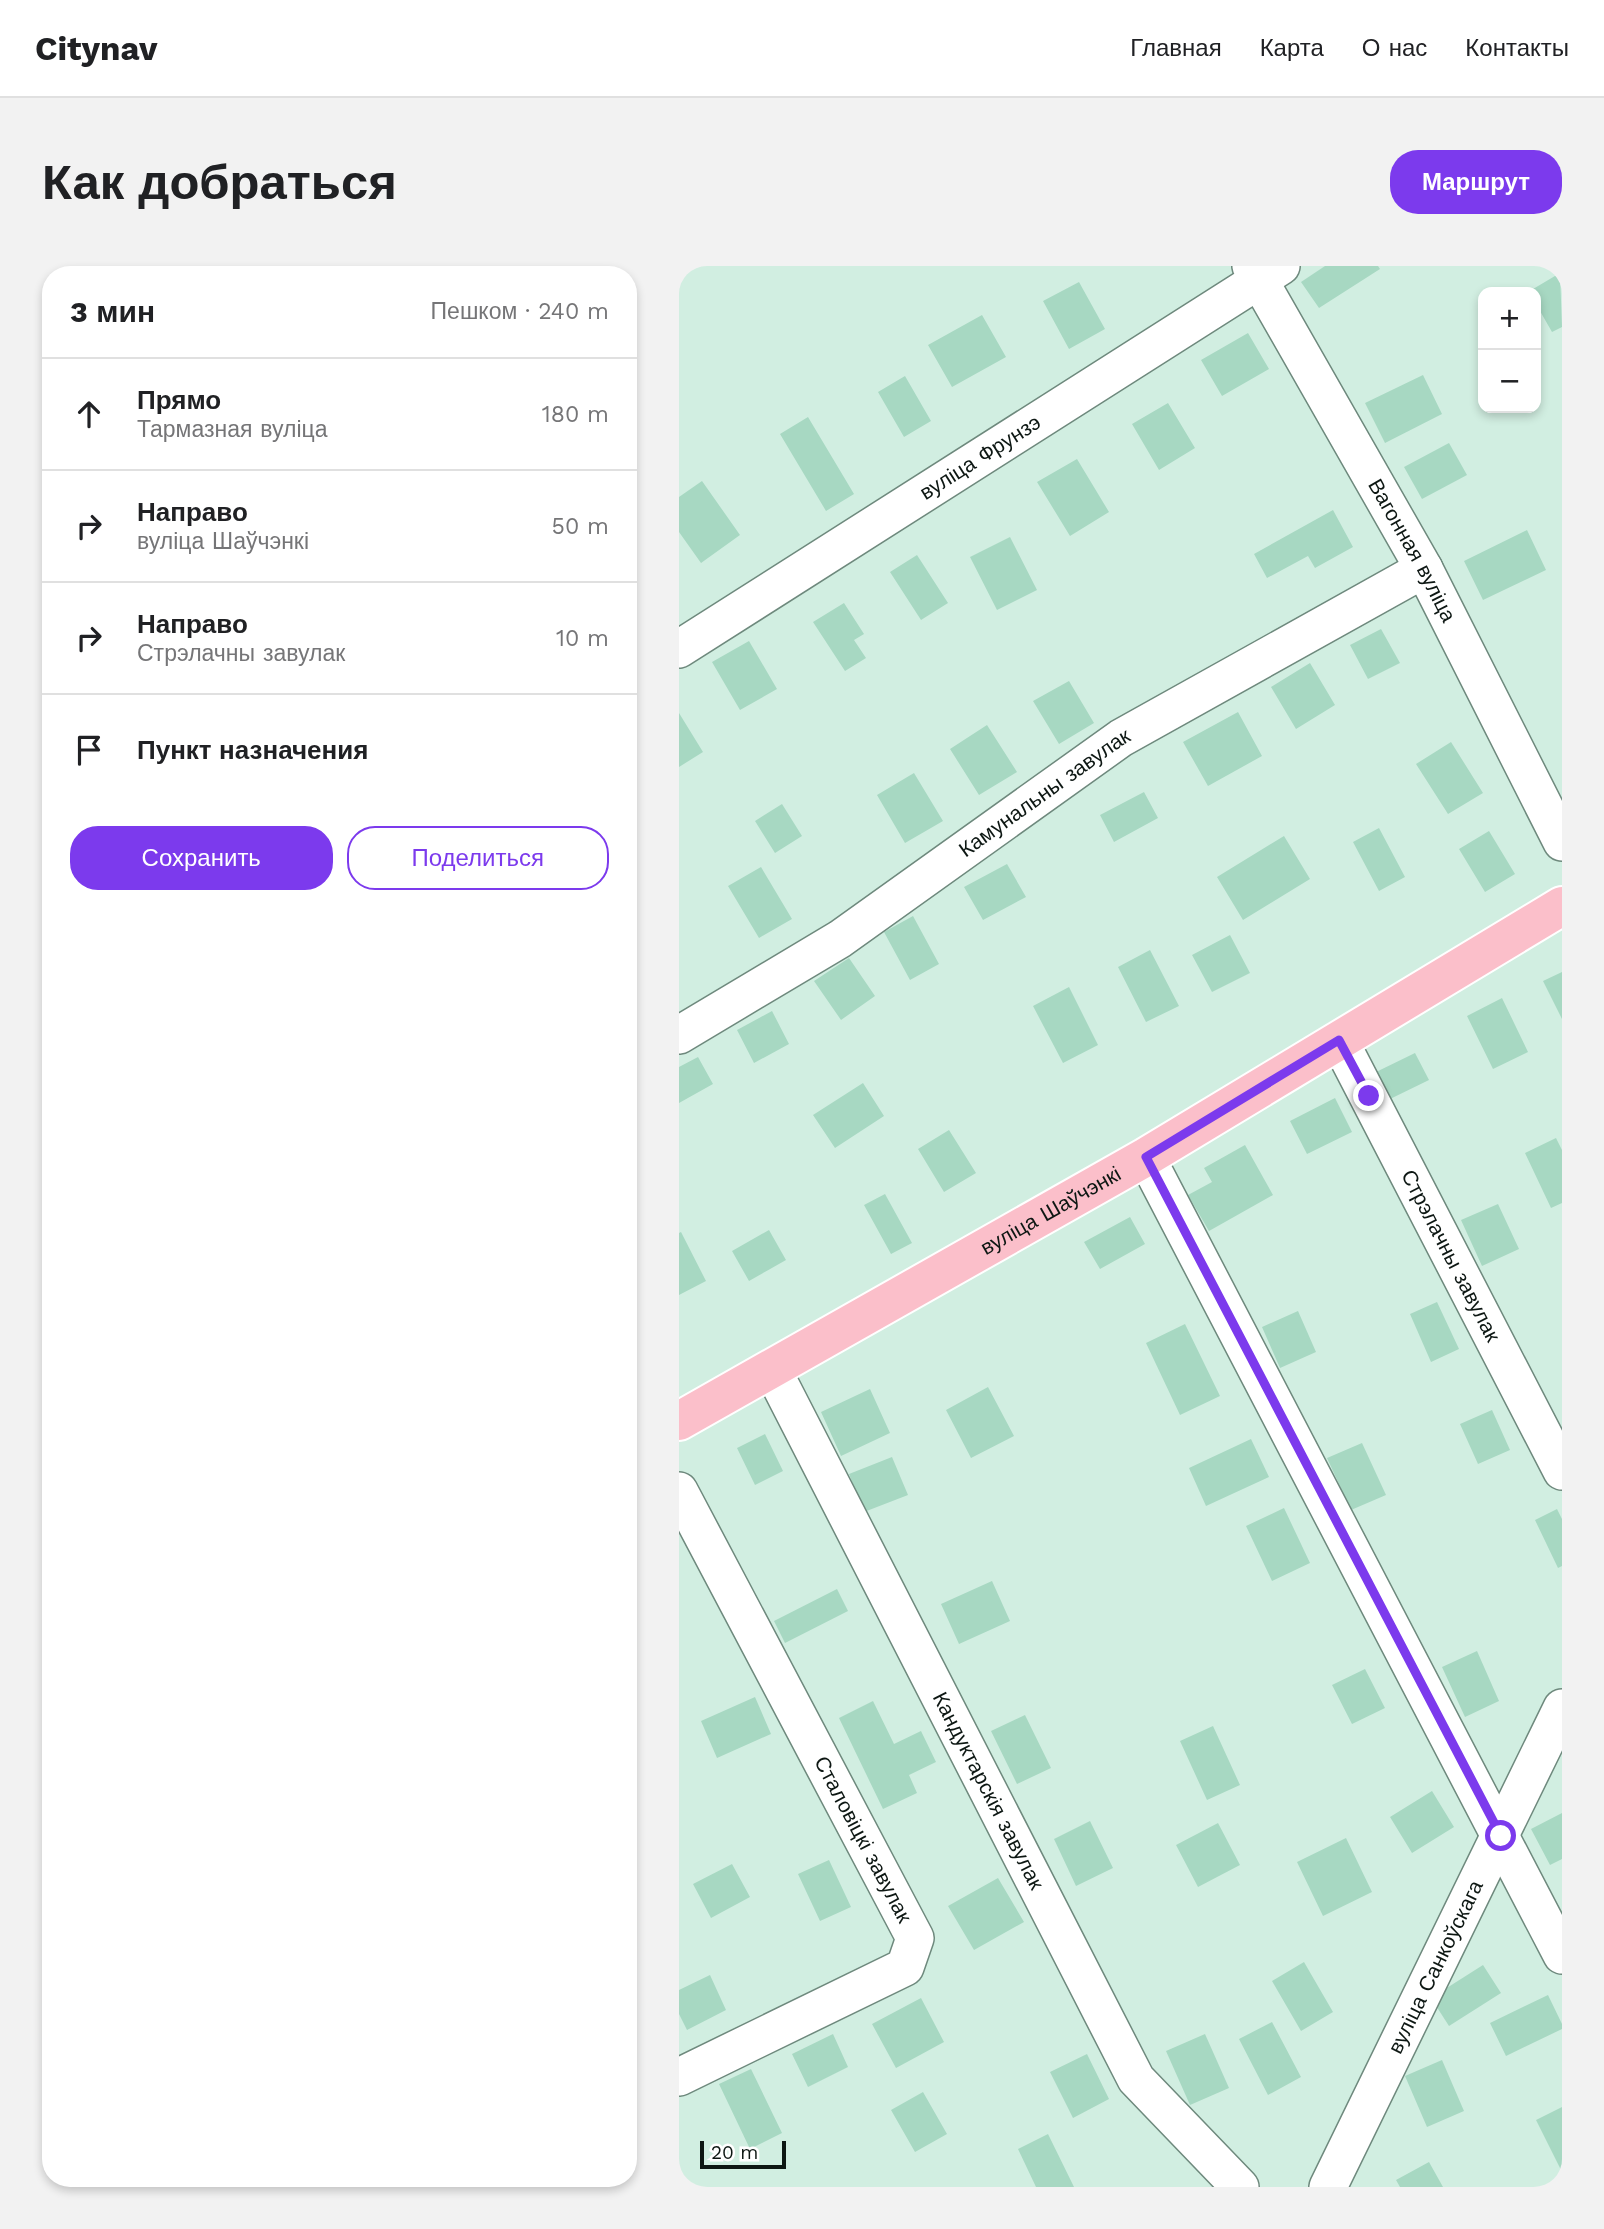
<!DOCTYPE html>
<html lang="ru">
<head>
<meta charset="utf-8">
<style>
	:root { --surface:#fff; --page:#f2f2f2; --text:#202124; --muted:#757577; --line:#e0e0e0; --accent:#7c3aed }
	body { margin:0; font-family:"Work Sans",sans-serif; background:var(--page); color:var(--text) }
	.controls { position:absolute; right:21px; top:21px; display:grid; overflow:hidden; border-radius:14px; box-shadow:0 4px 10px #0003 }
	.controls button { width:63px; height:63px; display:grid; place-items:center; padding:0; border:0; border-bottom:2px solid var(--line); background:var(--surface); color:var(--text); font:35px sans-serif }
	.scale { position:absolute; left:21px; bottom:18px; width:86px; box-sizing:border-box; padding-left:7px; border:4px solid #0d1713; border-top:0; font-size:19px; line-height:24px; white-space:nowrap; color:#0d1713; -webkit-text-stroke:5px #fff; paint-order:stroke }
	.stop { position:absolute; width:21px; height:21px; margin:-16px; border:5px solid #7c3aed; border-radius:50%; background:#fff }
	.stop.end { background:#7c3aed; border-color:#fff; box-shadow:0 2px 7px #0008 }
	.list { margin:0; padding:0; list-style:none }
	h2 { display:flex; justify-content:space-between; align-items:center; height:91px; margin:0; padding:0 28px; font-size:30px }
	h2 small { font-size:23px; font-weight:400; color:var(--muted) }
	.list li { display:grid; grid-template-columns:46px 1fr auto; gap:21px; align-items:center; box-sizing:border-box; height:112px; padding:0 28px; border-top:2px solid var(--line) }
	.list b { display:block; font-size:26px; white-space:nowrap }
	.list p { margin:0; font-size:23px; white-space:nowrap; color:var(--muted) }
	.list em { font-size:23px; font-style:normal; color:var(--muted) }
	.actions { display:flex; gap:14px; padding:21px 28px }
	.actions a { flex:1; padding:16px 0; border:2px solid var(--accent); border-radius:28px; text-align:center; font-size:24px; color:var(--accent) }
	.actions .main { background:var(--accent); color:#fff }
	.icon { flex:none; width:38px; height:38px; fill:none; stroke:currentColor; stroke-width:2; stroke-linecap:round; stroke-linejoin:round }
	.map { position:relative; flex:none; width:883px; height:1921px; overflow:hidden; border-radius:28px }
	header { display:flex; align-items:center; gap:42px; box-sizing:border-box; height:98px; padding:0 35px; background:var(--surface); border-bottom:2px solid var(--line) }
	header strong { font-size:33px }
	nav { display:flex; gap:38px; margin-inline-start:auto; font-size:24px }
	.intro { display:flex; align-items:center; justify-content:space-between; box-sizing:border-box; height:168px; padding:0 42px }
	h1 { margin:0; font-size:49px }
	.button { padding:18px 32px; border-radius:28px; background:var(--accent); color:#fff; font-size:24px; font-weight:700 }
	main { display:flex; gap:42px; padding:0 42px }
	aside { flex:1; background:var(--surface); border-radius:28px; box-shadow:0 4px 10px #0003 }
	.map>svg:first-child { display:block }
</style>
</head>
<body>
<header>
<strong>Citynav</strong>
<nav><a>Главная</a><a>Карта</a><a>О нас</a><a>Контакты</a></nav>
</header>
<div class="intro"><h1>Как добраться</h1><a class="button">Маршрут</a></div>
<main>
<aside>
<h2>3 мин<small>Пешком · 240 m</small></h2>
<ul class="list">
<li><svg class="icon" aria-label="ahead" viewBox="0 0 24 24"><path d="M12 20V5M6 11l6-6 6 6"/></svg><div><b>Прямо</b><p>Тармазная вуліца</p></div><em>180 m</em></li>
<li><svg class="icon" aria-label="right" viewBox="0 0 24 24"><path d="M7 20v-9h11M14 6l5 5-5 5"/></svg><div><b>Направо</b><p>вуліца Шаўчэнкі</p></div><em>50 m</em></li>
<li><svg class="icon" aria-label="right" viewBox="0 0 24 24"><path d="M7 20v-9h11M14 6l5 5-5 5"/></svg><div><b>Направо</b><p>Стрэлачны завулак</p></div><em>10 m</em></li>
<li><svg class="icon" aria-label="arrive" viewBox="0 0 24 24"><path d="M6 21V4h12l-3 4 3 4H6"/></svg><div><b>Пункт назначения</b></div></li>
</ul>
<div class="actions"><a class="main">Сохранить</a><a>Поделиться</a></div>
</aside>
<div class="map">
<svg width="883" height="1921" viewBox="0 0 883 1921">
	<rect width="100%" height="100%" fill="#d1eee1"/>
	<path fill="#a7d8c2" d="M 646,0 L 699,0 L 701,3 L 640,42 L 622,16 Z
		M 881,7 L 883,61 L 873,66 L 857,38 L 857,26 L 849,26 Z
		M 400,16 L 426,63 L 390,83 L 364,35 Z
		M 303,49 L 327,91 L 273,121 L 249,79 Z
		M 569,67 L 590,103 L 543,130 L 522,94 Z
		M 744,109 L 763,148 L 706,177 L 686,137 Z
		M 226,110 L 252,155 L 225,171 L 199,126 Z
		M 489,137 L 516,182 L 480,204 L 453,158 Z
		M 129,151 L 175,228 L 147,245 L 101,168 Z
		M 770,177 L 788,209 L 743,233 L 725,201 Z
		M 398,193 L 430,246 L 391,270 L 358,216 Z
		M 23,215 L 61,269 L 22,297 L 0,266 L 0,231 Z
		M 654,244 L 674,281 L 636,302 L 629,290 L 588,312 L 575,288 Z
		M 848,264 L 867,304 L 804,334 L 785,295 Z
		M 331,271 L 358,324 L 318,344 L 291,291 Z
		M 238,289 L 269,337 L 242,354 L 211,306 Z
		M 165,337 L 185,368 L 175,374 L 187,392 L 166,405 L 134,356 Z
		M 702,363 L 721,397 L 689,413 L 671,379 Z
		M 70,375 L 98,423 L 61,444 L 33,396 Z
		M 631,397 L 656,439 L 617,463 L 592,421 Z
		M 390,415 L 415,457 L 380,478 L 354,435 Z
		M 559,446 L 583,490 L 529,520 L 504,476 Z
		M 0,447 L 24,486 L 0,501 Z
		M 308,459 L 338,506 L 300,529 L 271,483 Z
		M 772,476 L 804,527 L 769,548 L 737,498 Z
		M 235,507 L 264,555 L 226,577 L 198,529 Z
		M 465,526 L 479,552 L 435,576 L 421,549 Z
		M 103,538 L 123,570 L 96,587 L 76,555 Z
		M 700,562 L 726,611 L 700,625 L 674,576 Z
		M 810,565 L 836,608 L 806,626 L 780,583 Z
		M 605,570 L 631,613 L 564,654 L 538,611 Z
		M 328,598 L 347,631 L 304,654 L 285,621 Z
		M 82,601 L 113,653 L 80,672 L 49,620 Z
		M 234,650 L 260,698 L 231,714 L 205,666 Z
		M 551,669 L 571,707 L 533,726 L 513,689 Z
		M 471,684 L 500,740 L 467,756 L 439,701 Z
		M 170,692 L 196,730 L 162,754 L 135,715 Z
		M 883,706 L 883,753 L 864,715 Z
		M 390,721 L 419,779 L 384,797 L 354,740 Z
		M 823,732 L 849,786 L 814,803 L 788,750 Z
		M 93,745 L 110,778 L 75,797 L 58,764 Z
		M 736,787 L 750,814 L 709,834 L 695,807 Z
		M 19,791 L 34,818 L 0,837 L 0,801 Z
		M 184,817 L 205,850 L 156,882 L 134,849 Z
		M 656,832 L 673,866 L 628,888 L 611,855 Z
		M 270,864 L 297,907 L 265,926 L 239,883 Z
		M 877,872 L 883,884 L 883,937 L 872,942 L 846,887 Z
		M 566,879 L 594,929 L 530,965 L 509,929 L 533,916 L 525,902 Z
		M 206,928 L 233,977 L 212,988 L 185,939 Z
		M 819,938 L 840,983 L 803,1000 L 782,954 Z
		M 451,951 L 466,978 L 421,1003 L 405,976 Z
		M 90,964 L 107,994 L 70,1015 L 53,985 Z
		M 2,966 L 27,1015 L 0,1029 L 0,967 Z
		M 758,1036 L 780,1083 L 752,1096 L 731,1048 Z
		M 619,1045 L 637,1086 L 601,1102 L 583,1061 Z
		M 506,1058 L 541,1130 L 501,1149 L 467,1077 Z
		M 309,1121 L 335,1170 L 292,1192 L 267,1144 Z
		M 191,1123 L 211,1167 L 162,1190 L 142,1146 Z
		M 813,1144 L 831,1184 L 799,1198 L 781,1158 Z
		M 86,1168 L 104,1205 L 76,1219 L 58,1182 Z
		M 572,1173 L 590,1211 L 527,1240 L 510,1202 Z
		M 683,1177 L 707,1229 L 672,1244 L 648,1192 Z
		M 213,1191 L 229,1229 L 185,1246 L 170,1208 Z
		M 605,1242 L 631,1297 L 593,1315 L 567,1260 Z
		M 878,1243 L 883,1253 L 883,1300 L 879,1302 L 856,1254 Z
		M 313,1315 L 331,1355 L 280,1378 L 262,1338 Z
		M 158,1323 L 169,1345 L 106,1377 L 95,1355 Z
		M 798,1385 L 820,1435 L 786,1451 L 763,1401 Z
		M 686,1403 L 706,1442 L 673,1458 L 653,1419 Z
		M 76,1431 L 92,1468 L 38,1492 L 22,1455 Z
		M 194,1435 L 215,1478 L 242,1465 L 257,1496 L 230,1509 L 238,1527 L 204,1543 L 160,1452 Z
		M 346,1449 L 372,1502 L 338,1518 L 312,1465 Z
		M 534,1460 L 561,1519 L 528,1534 L 501,1475 Z
		M 753,1525 L 775,1561 L 733,1587 L 711,1551 Z
		M 883,1547 L 883,1593 L 871,1599 L 852,1563 Z
		M 411,1555 L 434,1602 L 397,1620 L 375,1573 Z
		M 539,1557 L 561,1599 L 519,1621 L 497,1579 Z
		M 667,1572 L 693,1626 L 644,1650 L 618,1596 Z
		M 150,1594 L 172,1641 L 141,1655 L 119,1608 Z
		M 53,1598 L 71,1631 L 32,1652 L 14,1618 Z
		M 319,1612 L 345,1656 L 295,1684 L 269,1640 Z
		M 625,1696 L 654,1746 L 622,1765 L 593,1715 Z
		M 804,1699 L 822,1727 L 770,1760 L 752,1732 Z
		M 31,1709 L 47,1744 L 8,1764 L 0,1748 L 0,1724 Z
		M 869,1729 L 883,1758 L 883,1763 L 827,1790 L 811,1757 Z
		M 242,1732 L 265,1776 L 217,1802 L 193,1758 Z
		M 593,1756 L 622,1811 L 589,1829 L 560,1773 Z
		M 154,1768 L 169,1801 L 129,1821 L 113,1788 Z
		M 526,1768 L 550,1822 L 511,1839 L 487,1785 Z
		M 408,1788 L 430,1833 L 394,1852 L 371,1806 Z
		M 763,1794 L 785,1845 L 748,1861 L 726,1810 Z
		M 72,1803 L 103,1867 L 71,1883 L 40,1818 Z
		M 244,1826 L 268,1868 L 236,1886 L 212,1844 Z
		M 883,1841 L 883,1906 L 857,1854 Z
		M 369,1868 L 395,1921 L 357,1921 L 339,1883 Z
		M 750,1896 L 764,1921 L 721,1921 L 717,1914 Z"/>
	<g fill="none" stroke-linecap="round" stroke-linejoin="round">
		<g stroke="#6e897d" stroke-width="40">
			<g id="minor">
				<path id="s1" d="M 572,0 L 745,303 L 883,576"/>
				<path id="s2" d="M 0,383 L 602,0"/>
				<path id="s3" d="M 0,769 L 161,673 L 442,472 L 745,303"/>
				<path id="s4" d="M 660,774 L 883,1205"/>
				<path d="M 467,891 L 883,1689"/>
				<path id="s5" d="M 93,1103 L 457,1813 L 561,1921"/>
				<path id="s6" d="M 0,1225 L 236,1672 L 226,1701 L 0,1811"/>
				<path id="s7" d="M 649,1921 L 883,1442"/>
			</g>
		</g>
		<g stroke="#fff" stroke-width="42">
			<g id="major">
				<path id="s8" d="M 0,1155 L 467,891 L 883,640"/>
			</g>
		</g>
		<use href="#minor" stroke="#fff" stroke-width="37"/>
		<use href="#major" stroke="#fbbfca" stroke-width="38"/>
	</g>
	<g fill="none" stroke-linecap="round" stroke-linejoin="round">
		<path stroke="#7c3aed" stroke-width="9" d="M 690,830 L 660,774 L 467,891 L 822,1570"/>
	</g>
	<g text-anchor="middle" stroke-width="7" stroke-linejoin="round" paint-order="stroke">
		<g font-size="21" fill="#0d1713" stroke="#fff">
			<text dy="7" stroke="none"><textPath href="#s2" startOffset="357">вуліца Фрунзэ</textPath></text>
			<text dy="7" stroke="none"><textPath href="#s1" startOffset="327">Вагонная вуліца</textPath></text>
			<text dy="7" stroke="none"><textPath href="#s3" startOffset="439">Камунальны завулак</textPath></text>
			<text dy="7" stroke="none"><textPath href="#s8" startOffset="427">вуліца Шаўчэнкі</textPath></text>
			<text dy="7" stroke="none"><textPath href="#s4" startOffset="243">Стрэлачны завулак</textPath></text>
			<text dy="7" stroke="none"><textPath href="#s5" startOffset="474">Кандуктарскія завулак</textPath></text>
			<text dy="7" stroke="none"><textPath href="#s6" startOffset="394">Сталовіцкі завулак</textPath></text>
			<text dy="7" stroke="none"><textPath href="#s7" startOffset="245">вуліца Санкоўскага</textPath></text>
		</g>
	</g>
</svg>
<div class="controls">
<button>+</button>
<button>−</button>
</div>
<div class="scale">20 m</div>
<div class="stop" style="left:822px;top:1570px"></div>
<div class="stop end" style="left:690px;top:830px"></div>
</div>
</main>
</body>
</html>
